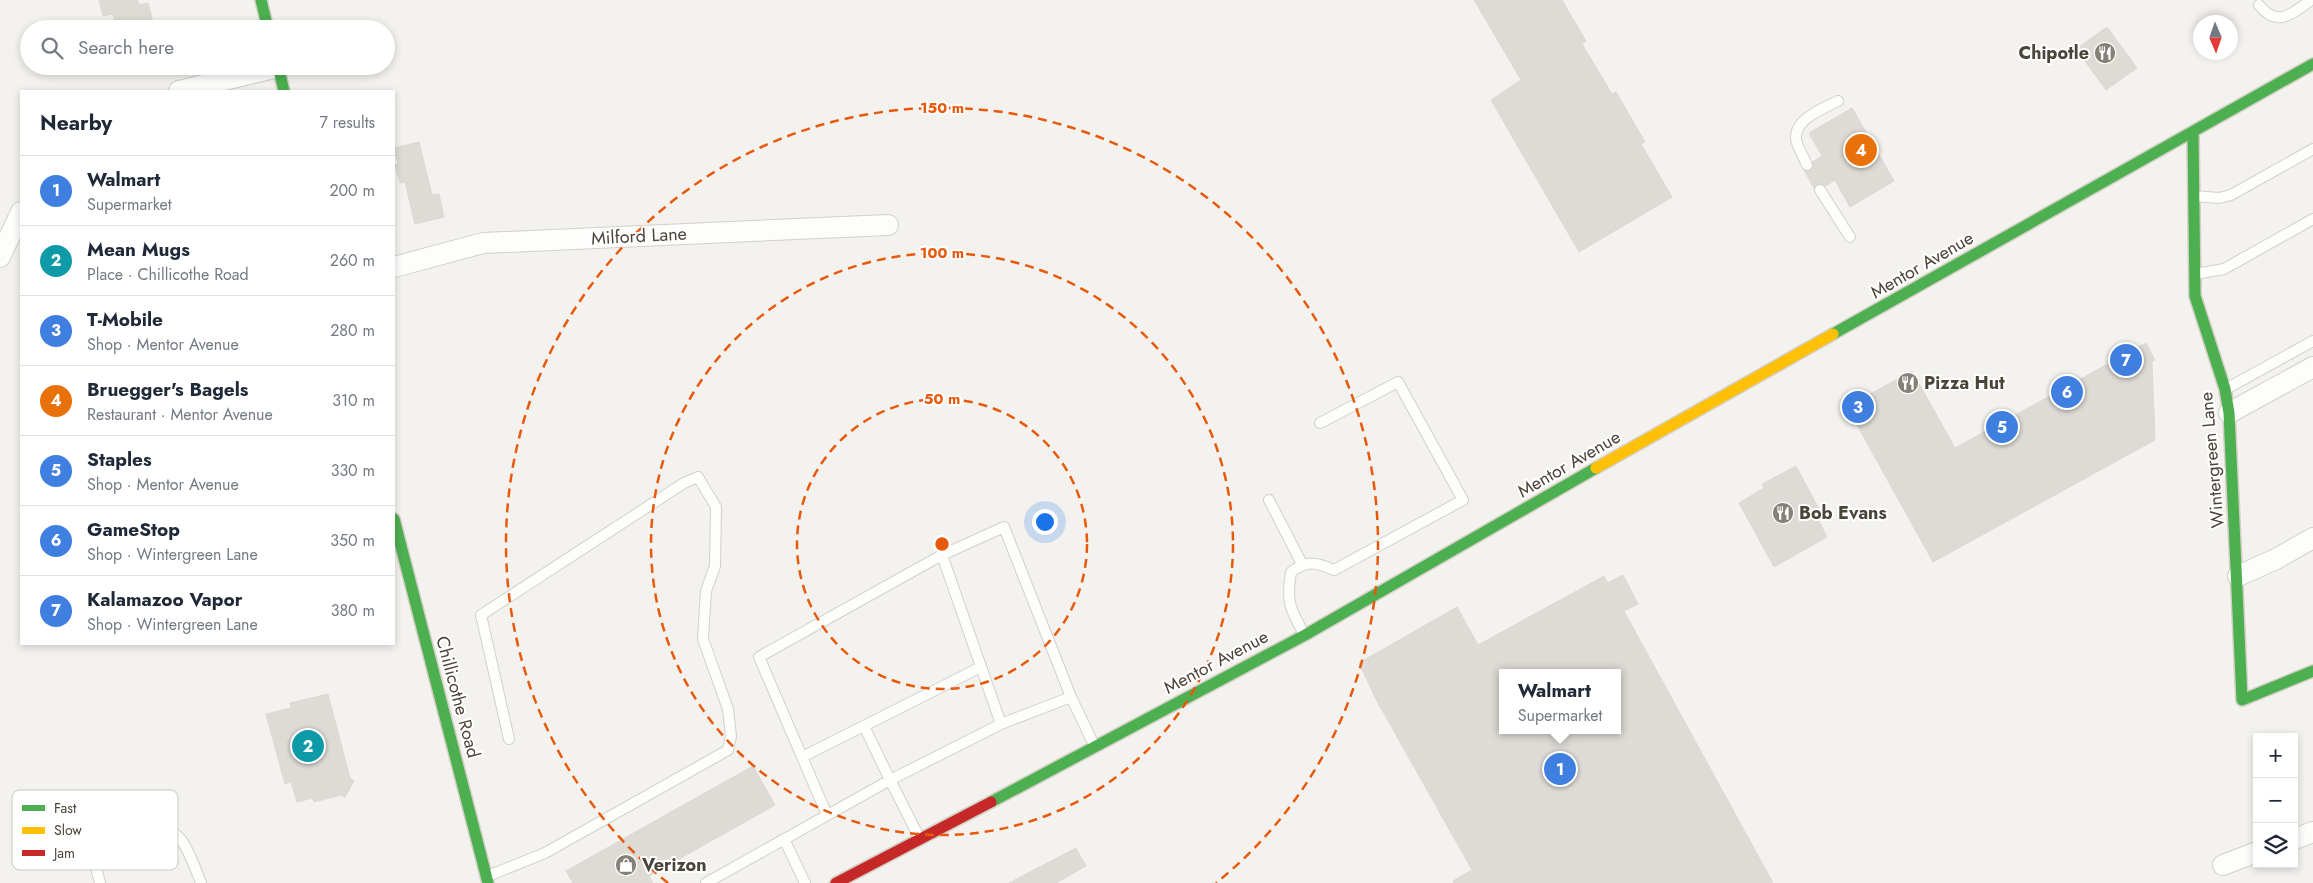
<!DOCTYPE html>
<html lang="en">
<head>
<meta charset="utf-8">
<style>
	:root { --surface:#fff; --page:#f2f2f3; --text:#1f2937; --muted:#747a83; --line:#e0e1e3; --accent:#ea580c }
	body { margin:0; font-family:Jost,sans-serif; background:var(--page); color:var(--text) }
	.controls { position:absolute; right:15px; bottom:15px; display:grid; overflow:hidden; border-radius:0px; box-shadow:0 2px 8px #0003 }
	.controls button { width:45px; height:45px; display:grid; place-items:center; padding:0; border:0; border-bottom:1px solid var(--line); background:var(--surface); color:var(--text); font:25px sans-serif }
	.compass { position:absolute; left:2193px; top:15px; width:45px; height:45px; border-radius:50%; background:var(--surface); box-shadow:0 2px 8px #0003; rotate:178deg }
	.you { position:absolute; left:1044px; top:521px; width:18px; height:18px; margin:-12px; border:4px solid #fff; border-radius:50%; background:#1a73e8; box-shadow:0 0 0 8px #1a73e833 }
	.badge { display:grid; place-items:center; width:32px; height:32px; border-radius:50%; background:var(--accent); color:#fff; font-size:16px; font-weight:700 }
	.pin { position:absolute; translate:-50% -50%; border:2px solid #fff; box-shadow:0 1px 5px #0006 }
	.popup { position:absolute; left:1499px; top:669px; width:122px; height:65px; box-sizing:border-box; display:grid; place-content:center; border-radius:0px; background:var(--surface); filter:drop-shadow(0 1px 4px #0005); font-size:16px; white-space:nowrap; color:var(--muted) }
	.popup b { font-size:19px; color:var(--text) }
	.popup::after { content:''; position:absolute; left:50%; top:100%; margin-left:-10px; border:10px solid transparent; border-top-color:var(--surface) }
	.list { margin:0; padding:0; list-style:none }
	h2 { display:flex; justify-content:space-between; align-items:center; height:65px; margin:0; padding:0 20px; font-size:21px }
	h2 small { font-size:16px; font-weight:400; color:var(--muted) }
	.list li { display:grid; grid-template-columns:32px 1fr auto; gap:15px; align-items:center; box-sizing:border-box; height:70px; padding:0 20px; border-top:1px solid var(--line) }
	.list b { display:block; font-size:19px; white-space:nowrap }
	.list p { margin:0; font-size:16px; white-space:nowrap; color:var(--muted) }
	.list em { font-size:16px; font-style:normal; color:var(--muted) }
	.icon { flex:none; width:28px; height:28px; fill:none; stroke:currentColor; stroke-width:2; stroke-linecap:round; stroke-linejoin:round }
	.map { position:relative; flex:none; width:2313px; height:883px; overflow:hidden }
	.search { position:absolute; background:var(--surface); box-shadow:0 2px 8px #0003; left:20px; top:20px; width:375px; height:55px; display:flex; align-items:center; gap:12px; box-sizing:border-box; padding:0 18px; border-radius:28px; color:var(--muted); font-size:19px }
	.panel { position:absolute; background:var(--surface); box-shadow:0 2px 8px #0003; left:20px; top:90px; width:375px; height:555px; border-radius:0px }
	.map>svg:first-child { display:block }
</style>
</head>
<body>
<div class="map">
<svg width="2313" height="883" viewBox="0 0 2313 883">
	<rect width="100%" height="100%" fill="#f4f2ee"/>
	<path fill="#dedbd6" stroke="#dcd9d4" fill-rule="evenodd" d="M 99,0 L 137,0 L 139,5 L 148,3 L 154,26 L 150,29 L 117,29 L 113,14 L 103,16 Z
		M 1474,0 L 1562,0 L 1586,41 L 1582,44 L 1612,94 L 1616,92 L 1645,142 L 1641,144 L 1672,197 L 1579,252 L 1491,100 L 1521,80 Z
		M 2107,27 L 2137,68 L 2106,90 L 2076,49 Z
		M 1852,108 L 1894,181 L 1850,207 L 1835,180 L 1816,192 L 1803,168 L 1822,156 L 1809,133 Z
		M 419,142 L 432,195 L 439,194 L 444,217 L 415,224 L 405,182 L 400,183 L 395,165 L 398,164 L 394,148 Z
		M 2146,343 L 2155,360 L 2152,361 L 2155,440 L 1933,562 L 1847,407 L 1912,371 L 1955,448 Z
		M 1796,466 L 1821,513 L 1816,516 L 1827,537 L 1774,567 L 1739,503 L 1764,488 L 1762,484 Z
		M 1623,575 L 1638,604 L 1624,611 L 1773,883 L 1454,883 L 1453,881 L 1472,870 L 1378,703 L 1359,663 L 1457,607 L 1478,645 L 1604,576 L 1608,583 ZM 1502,673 L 1618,673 L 1618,730 L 1502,730 Z
		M 328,694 L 350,778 L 354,781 L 345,797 L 341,795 L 314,802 L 313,798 L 297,802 L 291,782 L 285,784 L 266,714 L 291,708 L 290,703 Z
		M 753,766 L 775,805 L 649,876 L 653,883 L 573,883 L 566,871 Z
		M 1076,848 L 1086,866 L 1056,883 L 1009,883 Z"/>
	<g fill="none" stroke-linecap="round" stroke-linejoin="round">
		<g stroke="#d2d0cb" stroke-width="12">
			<path id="lane" d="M 2259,5 C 2277,28 2292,14 2311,0
				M 1807,165 C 1804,157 1797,147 1796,139 C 1794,119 1824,108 1838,101
				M 1820,190 L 1850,237
				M 2194,196 L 2219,198 L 2231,195 L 2313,149
				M 2195,274 L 2224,269 L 2313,219
				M 2226,389 L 2313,341
				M 1269,500 L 1302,564
				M 942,555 L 1004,527 L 1071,697 L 1094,745
				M 1304,634 C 1290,609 1286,601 1291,572 C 1307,560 1316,562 1334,570 L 1463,500 L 1398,382 L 1320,423
				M 1001,724 L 1071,697
				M 802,757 L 981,667
				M 827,815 L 759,657 L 942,555 L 1001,724 L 890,780 L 864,726
				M 784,839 L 805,883
				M 488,876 L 545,853 L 728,750 L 731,736 L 728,709 L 703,639 L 706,591 L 715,566 L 716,507 L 698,477 L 684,483 L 481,615 L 509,739
				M 100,883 L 87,833 C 115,825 165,813 184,844 C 191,856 196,870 201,883
				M 706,883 L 890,780 L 920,839"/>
		</g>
		<g stroke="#d2d0cb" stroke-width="22">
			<path id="street" d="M 179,91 L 278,67
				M 0,257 L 21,212
				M 394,267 L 483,243 L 888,225
				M 2229,413 L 2313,367
				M 2238,576 L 2276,559 L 2313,538
				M 2294,839 L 2313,832
				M 2223,865 L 2257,852"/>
		</g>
		<g stroke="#d3cfc5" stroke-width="14">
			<path id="fast" d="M 261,0 L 268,29
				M 278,66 L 284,91
				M 2193,132 L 2195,296 L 2225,389 L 2229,413 L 2242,700 L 2313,671
				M 1833,334 L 2313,64
				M 394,519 L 488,883
				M 991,802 L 1305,635 L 1596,468"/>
		</g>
		<g stroke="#d3cfc5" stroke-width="14">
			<path id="slow" d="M 1596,468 L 1833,334"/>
		</g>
		<g stroke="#d3cfc5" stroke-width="14">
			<path id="jam" d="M 836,883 L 991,802"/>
		</g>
		<use href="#lane" stroke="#fdfdfc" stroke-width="10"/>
		<use href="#street" stroke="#fdfdfc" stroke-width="20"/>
		<use href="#fast" stroke="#4caf50" stroke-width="11"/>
		<use href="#slow" stroke="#ffc107" stroke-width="11"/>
		<use href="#jam" stroke="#c62828" stroke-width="11"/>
	</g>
	<g fill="none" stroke="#e8590c" stroke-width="2.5" stroke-dasharray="9 6">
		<circle cx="942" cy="544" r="145"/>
		<circle cx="942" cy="544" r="291"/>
		<path d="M668 883A436 436 0 1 1 1216 883"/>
	</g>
	<defs>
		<g id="restaurant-disc" transform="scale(1.125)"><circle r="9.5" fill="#868178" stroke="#fff"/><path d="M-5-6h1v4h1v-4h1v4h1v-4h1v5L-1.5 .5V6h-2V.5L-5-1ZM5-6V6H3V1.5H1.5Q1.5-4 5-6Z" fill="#fff"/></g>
		<g id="shop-disc" transform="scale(1.125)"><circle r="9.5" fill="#868178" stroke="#fff"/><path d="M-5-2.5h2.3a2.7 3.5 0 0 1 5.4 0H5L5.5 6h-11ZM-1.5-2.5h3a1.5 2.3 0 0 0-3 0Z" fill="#fff"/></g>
	</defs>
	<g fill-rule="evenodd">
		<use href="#restaurant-disc" x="2105" y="53"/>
		<use href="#restaurant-disc" x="1908" y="383"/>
		<use href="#restaurant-disc" x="1783" y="513"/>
		<use href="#shop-disc" x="626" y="865"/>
	</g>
	<g text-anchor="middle" stroke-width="4" stroke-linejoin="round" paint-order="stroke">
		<g font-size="18" font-weight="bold" fill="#4b4439" stroke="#fff" text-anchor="start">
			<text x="2089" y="59" text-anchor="end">Chipotle</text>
			<text x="1924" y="389">Pizza Hut</text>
			<text x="1799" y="519">Bob Evans</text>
			<text x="642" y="871">Verizon</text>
		</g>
		<g font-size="18" fill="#4b4439" stroke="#fff">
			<text transform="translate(639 236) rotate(-3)" y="6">Milford Lane</text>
			<text transform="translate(1922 265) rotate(-30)" y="6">Mentor Avenue</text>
			<text transform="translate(2212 460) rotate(-95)" y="6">Wintergreen Lane</text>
			<text transform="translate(1569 464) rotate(-30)" y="6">Mentor Avenue</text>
			<text transform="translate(1216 662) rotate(-28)" y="6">Mentor Avenue</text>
			<text transform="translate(458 697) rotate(75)" y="6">Chillicothe Road</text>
		</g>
	</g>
	<rect x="12" y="790" width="166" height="80" rx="8" fill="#fff" stroke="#c9c7c4" stroke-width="1"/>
	<rect x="22" y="805" width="23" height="6" fill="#4caf50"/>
	<rect x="22" y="827" width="23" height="7" fill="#ffc107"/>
	<rect x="22" y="850" width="23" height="6" fill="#c62828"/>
	<g font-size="14" fill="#4b4439">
		<text x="54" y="813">Fast</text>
		<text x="54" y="835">Slow</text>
		<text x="54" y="858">Jam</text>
	</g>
	<circle cx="942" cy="544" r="8" fill="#e8590c" stroke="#fff" stroke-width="2.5"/>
	<g font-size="15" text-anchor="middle" font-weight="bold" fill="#e8590c" stroke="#fff" stroke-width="4" stroke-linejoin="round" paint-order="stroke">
		<text x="942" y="113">150 m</text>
		<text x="942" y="258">100 m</text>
		<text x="942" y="404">50 m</text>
	</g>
</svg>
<div class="controls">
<button>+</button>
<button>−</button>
<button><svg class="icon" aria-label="layers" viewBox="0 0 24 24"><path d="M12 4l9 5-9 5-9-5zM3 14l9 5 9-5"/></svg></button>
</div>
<svg class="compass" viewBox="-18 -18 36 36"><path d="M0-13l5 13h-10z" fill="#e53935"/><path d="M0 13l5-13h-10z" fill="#747a83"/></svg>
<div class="you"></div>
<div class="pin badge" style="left:1560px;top:769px;background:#3f7fe0">1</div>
<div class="popup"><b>Walmart</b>Supermarket</div>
<div class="pin badge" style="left:308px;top:746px;background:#0f9aa8">2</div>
<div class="pin badge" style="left:1858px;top:407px;background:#3f7fe0">3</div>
<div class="pin badge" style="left:1861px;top:150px;background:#e8710a">4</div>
<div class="pin badge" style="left:2002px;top:427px;background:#3f7fe0">5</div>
<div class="pin badge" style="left:2067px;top:392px;background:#3f7fe0">6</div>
<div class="pin badge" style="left:2126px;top:360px;background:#3f7fe0">7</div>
<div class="search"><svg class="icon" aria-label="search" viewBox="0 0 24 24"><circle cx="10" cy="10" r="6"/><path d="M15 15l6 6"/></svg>Search here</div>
<section class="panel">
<h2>Nearby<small>7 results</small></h2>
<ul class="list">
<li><span class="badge" style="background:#3f7fe0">1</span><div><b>Walmart</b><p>Supermarket</p></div><em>200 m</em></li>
<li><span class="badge" style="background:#0f9aa8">2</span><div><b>Mean Mugs</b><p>Place · Chillicothe Road</p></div><em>260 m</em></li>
<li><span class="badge" style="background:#3f7fe0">3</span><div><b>T-Mobile</b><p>Shop · Mentor Avenue</p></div><em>280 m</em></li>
<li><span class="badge" style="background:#e8710a">4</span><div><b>Bruegger's Bagels</b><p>Restaurant · Mentor Avenue</p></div><em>310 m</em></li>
<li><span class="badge" style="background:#3f7fe0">5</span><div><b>Staples</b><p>Shop · Mentor Avenue</p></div><em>330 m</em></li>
<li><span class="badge" style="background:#3f7fe0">6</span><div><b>GameStop</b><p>Shop · Wintergreen Lane</p></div><em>350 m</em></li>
<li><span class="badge" style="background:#3f7fe0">7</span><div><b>Kalamazoo Vapor</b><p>Shop · Wintergreen Lane</p></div><em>380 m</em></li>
</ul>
</section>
</div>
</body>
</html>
